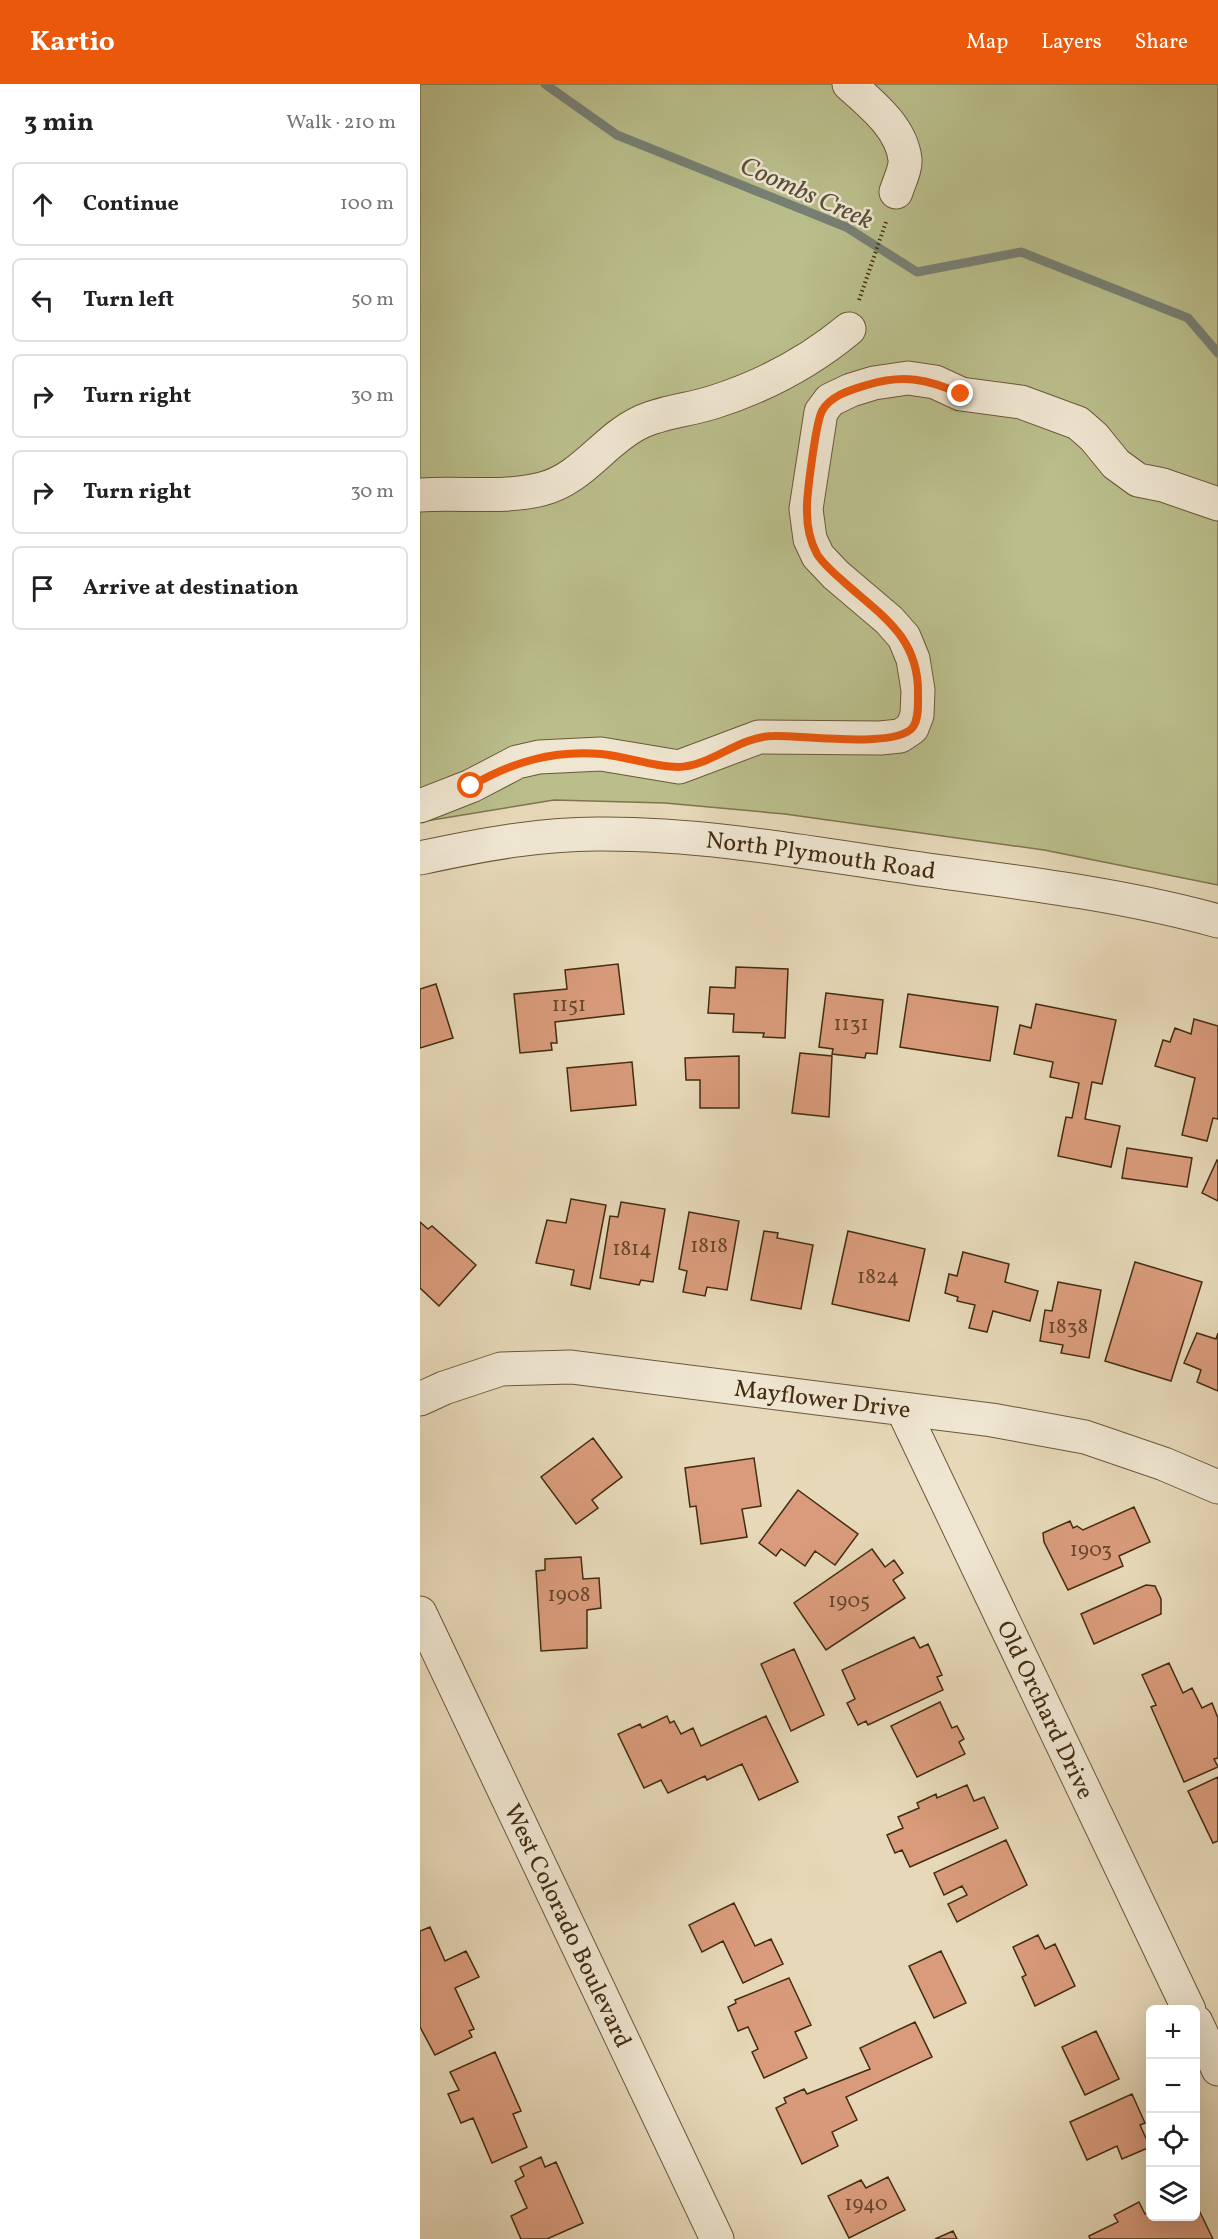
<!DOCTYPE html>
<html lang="en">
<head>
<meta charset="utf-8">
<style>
	:root { --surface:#fff; --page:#f6f6f6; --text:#202124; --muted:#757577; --line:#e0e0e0; --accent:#ea580c }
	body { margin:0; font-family:Vollkorn,serif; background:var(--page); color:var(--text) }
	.controls { position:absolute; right:18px; bottom:18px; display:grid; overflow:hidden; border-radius:9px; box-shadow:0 6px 24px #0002 }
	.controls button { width:54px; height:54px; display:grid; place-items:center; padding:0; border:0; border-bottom:2px solid var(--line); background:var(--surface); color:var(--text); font:30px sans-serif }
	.stop { position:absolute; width:18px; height:18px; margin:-14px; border:4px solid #ea580c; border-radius:50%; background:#fff }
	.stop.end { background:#ea580c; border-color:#fff; box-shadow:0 2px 6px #0008 }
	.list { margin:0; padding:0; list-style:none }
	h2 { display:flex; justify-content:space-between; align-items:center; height:78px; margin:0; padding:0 24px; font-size:26px }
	h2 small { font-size:20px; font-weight:400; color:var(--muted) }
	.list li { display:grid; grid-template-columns:39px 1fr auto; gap:18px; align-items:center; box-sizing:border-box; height:84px; margin:0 12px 12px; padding:0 12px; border:2px solid var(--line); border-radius:9px }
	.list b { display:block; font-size:22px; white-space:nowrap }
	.list em { font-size:20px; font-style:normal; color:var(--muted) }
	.icon { flex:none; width:33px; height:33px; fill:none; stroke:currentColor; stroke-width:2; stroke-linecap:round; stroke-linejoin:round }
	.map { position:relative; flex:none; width:798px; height:2155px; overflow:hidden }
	header { display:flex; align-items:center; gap:36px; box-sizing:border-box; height:84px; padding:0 30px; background:var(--accent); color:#fff }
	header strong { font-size:28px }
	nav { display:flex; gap:33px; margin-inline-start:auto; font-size:21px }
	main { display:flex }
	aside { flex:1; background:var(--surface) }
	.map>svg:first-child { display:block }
</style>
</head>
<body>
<header>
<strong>Kartio</strong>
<nav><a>Map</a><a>Layers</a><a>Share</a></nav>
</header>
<main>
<aside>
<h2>3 min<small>Walk · 210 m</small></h2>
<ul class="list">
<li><svg class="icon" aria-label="ahead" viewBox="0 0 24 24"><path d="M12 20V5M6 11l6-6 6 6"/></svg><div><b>Continue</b></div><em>100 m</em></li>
<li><svg class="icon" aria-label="left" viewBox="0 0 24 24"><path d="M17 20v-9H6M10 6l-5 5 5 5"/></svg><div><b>Turn left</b></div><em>50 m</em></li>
<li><svg class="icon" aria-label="right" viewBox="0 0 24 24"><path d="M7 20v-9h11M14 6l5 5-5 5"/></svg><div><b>Turn right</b></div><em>30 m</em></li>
<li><svg class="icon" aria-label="right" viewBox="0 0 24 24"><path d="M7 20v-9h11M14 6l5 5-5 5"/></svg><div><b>Turn right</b></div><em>30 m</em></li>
<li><svg class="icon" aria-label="arrive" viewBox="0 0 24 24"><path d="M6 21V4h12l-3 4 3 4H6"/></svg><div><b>Arrive at destination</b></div></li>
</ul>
</aside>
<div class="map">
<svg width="798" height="2155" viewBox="0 0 798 2155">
	<rect width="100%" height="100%" fill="#e6d8b8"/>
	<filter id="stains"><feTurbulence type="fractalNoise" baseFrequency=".00333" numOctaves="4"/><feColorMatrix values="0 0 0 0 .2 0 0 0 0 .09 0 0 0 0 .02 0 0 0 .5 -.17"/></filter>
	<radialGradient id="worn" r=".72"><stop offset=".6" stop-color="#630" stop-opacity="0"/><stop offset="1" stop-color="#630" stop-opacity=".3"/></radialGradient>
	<path fill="#b9be8b" stroke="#7e754e" stroke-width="1.5" d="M 0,0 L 798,0 L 798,801 L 624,766 L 365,730 L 245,719 L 134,716 L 0,738 Z"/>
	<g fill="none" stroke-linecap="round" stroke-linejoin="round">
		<path stroke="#778074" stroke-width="9" d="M 125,0 L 197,51 L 426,143 L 497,188 L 601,168 L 768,234 L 798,269"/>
	</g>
	<path fill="#d99b7b" stroke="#432c10" stroke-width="1.5" d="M 198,880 L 204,930 L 135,938 L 137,959 L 131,959 L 132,966 L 100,969 L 94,910 L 147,905 L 145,886 Z
		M 316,883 L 368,885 L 365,954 L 343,953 L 344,949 L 313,948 L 314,930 L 288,929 L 290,903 L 315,904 Z
		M 16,900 L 33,954 L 0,964 L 0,905 Z
		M 406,909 L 463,916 L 457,970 L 446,969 L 445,974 L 412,970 L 413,965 L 399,963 Z
		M 488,910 L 578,923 L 570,977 L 480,963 Z
		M 616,920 L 696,936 L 682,1000 L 672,998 L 665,1035 L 700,1042 L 691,1083 L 638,1072 L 646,1033 L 652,1034 L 659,999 L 630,993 L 633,978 L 594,970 L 600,941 L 611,944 Z
		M 774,935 L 798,942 L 798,1035 L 793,1034 L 787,1057 L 762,1051 L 775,994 L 735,982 L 743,956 L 750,958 L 755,944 L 771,950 Z
		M 380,969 L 412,972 L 409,1033 L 372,1029 Z
		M 319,972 L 319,1024 L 280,1024 L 280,996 L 266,996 L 265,974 Z
		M 212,978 L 216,1021 L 151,1027 L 147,984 Z
		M 707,1064 L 772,1074 L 767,1103 L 702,1094 Z
		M 797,1076 L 798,1077 L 798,1117 L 782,1109 Z
		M 151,1115 L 186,1121 L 170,1205 L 151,1201 L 154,1186 L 116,1179 L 127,1136 L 146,1139 Z
		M 201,1118 L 245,1125 L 233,1198 L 221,1196 L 219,1201 L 180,1194 L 190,1132 L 198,1133 Z
		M 269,1128 L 319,1137 L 307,1206 L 287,1203 L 285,1212 L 263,1208 L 267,1187 L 259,1185 Z
		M 0,1138 L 8,1145 L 12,1142 L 56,1181 L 19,1222 L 0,1204 Z
		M 344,1147 L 358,1149 L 357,1154 L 393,1161 L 381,1225 L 331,1216 Z
		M 428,1147 L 505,1165 L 489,1237 L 412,1220 Z
		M 543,1168 L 589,1180 L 585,1198 L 618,1207 L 610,1237 L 573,1227 L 567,1248 L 549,1244 L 555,1221 L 537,1217 L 538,1213 L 525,1209 L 529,1190 L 537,1192 Z
		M 715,1178 L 782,1198 L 751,1297 L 685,1277 Z
		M 638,1198 L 681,1206 L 669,1274 L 641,1269 L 643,1261 L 620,1257 L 625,1226 L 632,1227 Z
		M 777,1249 L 796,1255 L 798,1249 L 798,1307 L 777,1298 L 781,1286 L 764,1279 Z
		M 173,1354 L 202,1393 L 172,1416 L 178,1424 L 156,1440 L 121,1393 Z
		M 334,1374 L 341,1422 L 322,1425 L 327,1453 L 281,1460 L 276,1422 L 270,1423 L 265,1384 Z
		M 378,1406 L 438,1450 L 415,1481 L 395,1467 L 385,1482 L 361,1465 L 356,1472 L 339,1459 Z
		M 714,1423 L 730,1458 L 699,1472 L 703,1482 L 648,1506 L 624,1458 L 623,1449 L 650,1437 L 653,1444 L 657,1442 L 663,1446 Z
		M 452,1465 L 465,1483 L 474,1476 L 483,1489 L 473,1496 L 485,1514 L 406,1566 L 374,1519 Z
		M 161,1473 L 163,1495 L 179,1494 L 181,1524 L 167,1526 L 167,1564 L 121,1567 L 116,1487 L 125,1486 L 125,1475 Z
		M 726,1501 L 735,1502 L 741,1515 L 741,1530 L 674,1560 L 661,1530 Z
		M 494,1553 L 500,1564 L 508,1560 L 522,1591 L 517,1593 L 523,1606 L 448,1641 L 446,1637 L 438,1641 L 427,1619 L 435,1615 L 422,1586 Z
		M 374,1565 L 404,1631 L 371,1647 L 341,1580 Z
		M 749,1579 L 763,1609 L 772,1604 L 782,1624 L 792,1619 L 798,1634 L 798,1674 L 794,1675 L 798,1683 L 764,1698 L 731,1623 L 736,1621 L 722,1591 Z
		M 520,1618 L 532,1644 L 537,1642 L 544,1655 L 539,1658 L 545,1670 L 497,1693 L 471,1642 Z
		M 247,1632 L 250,1639 L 254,1637 L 261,1650 L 273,1644 L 281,1662 L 346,1632 L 378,1698 L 339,1716 L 322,1680 L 287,1696 L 285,1692 L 248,1709 L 241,1696 L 224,1704 L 198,1650 L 220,1640 L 222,1644 Z
		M 798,1693 L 798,1757 L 793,1759 L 768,1707 Z
		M 547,1701 L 554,1717 L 564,1713 L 578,1744 L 490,1783 L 482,1766 L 475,1769 L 467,1751 L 483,1744 L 478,1733 L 499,1724 L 497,1719 L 516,1710 L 517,1714 Z
		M 586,1756 L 607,1801 L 537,1838 L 528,1820 L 547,1811 L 542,1802 L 524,1811 L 514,1789 Z
		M 314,1819 L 335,1862 L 351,1855 L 363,1880 L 323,1899 L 303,1857 L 282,1868 L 269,1841 Z
		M 10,1843 L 25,1877 L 46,1867 L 59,1893 L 35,1904 L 54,1945 L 49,1947 L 52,1953 L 15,1971 L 0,1943 L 0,1847 Z
		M 618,1851 L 625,1865 L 635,1860 L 655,1902 L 615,1922 L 602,1893 L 606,1891 L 593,1863 Z
		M 521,1867 L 546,1919 L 514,1934 L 489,1882 Z
		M 369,1894 L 391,1941 L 375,1948 L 387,1974 L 344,1994 L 332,1968 L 338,1965 L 328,1943 L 318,1947 L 308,1923 L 316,1919 L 315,1916 Z
		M 495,1938 L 512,1973 L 426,2013 L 437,2036 L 412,2048 L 418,2062 L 382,2080 L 356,2024 L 366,2019 L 364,2014 L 384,2005 L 387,2010 L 450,1985 L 440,1964 Z
		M 676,1947 L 699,1995 L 665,2011 L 642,1963 Z
		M 75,1968 L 101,2027 L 93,2030 L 107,2063 L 72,2079 L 53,2034 L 41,2039 L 28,2010 L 39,2006 L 30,1988 Z
		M 712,2010 L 725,2039 L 720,2041 L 730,2063 L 702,2075 L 697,2062 L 667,2076 L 650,2038 Z
		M 121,2073 L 125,2083 L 136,2078 L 163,2139 L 127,2155 L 101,2155 L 91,2132 L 107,2124 L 95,2097 L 104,2092 L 100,2083 Z
		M 468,2093 L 485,2126 L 429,2154 L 408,2112 L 441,2096 L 446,2104 Z
		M 719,2118 L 725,2130 L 730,2127 L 730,2132 L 776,2132 L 776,2120 L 793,2155 L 670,2155 L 669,2152 L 698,2138 L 694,2131 Z
		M 533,2147 L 537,2155 L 515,2155 Z"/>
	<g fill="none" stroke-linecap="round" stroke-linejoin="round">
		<g stroke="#6c573a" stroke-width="35">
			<g id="minor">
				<path d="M 429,0 C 451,20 481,43 485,75 C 486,85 479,98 476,108"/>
				<path d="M 0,411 C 40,408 83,415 122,405 C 162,395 184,356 219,339 C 241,328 270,326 294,318 C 344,302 388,279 429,245"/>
				<path d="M 0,722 L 51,702 L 97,678 L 119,673 L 181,670 L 259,683 L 339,653 L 460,654 L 480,652 L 492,644 L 497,631 L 498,606 L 493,575 L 484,553 L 469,536 L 416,491 L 398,472 L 390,455 L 386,425 L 401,328 L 410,316 L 431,306 L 454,299 L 488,294 L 515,298 L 541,310 L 601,318 L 658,339 L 674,353 L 696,380 L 718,396 L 743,401 L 798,420"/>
				<path id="s1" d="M 0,774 C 60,761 122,749 184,750 C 292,750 401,771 508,786 C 605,799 704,811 798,837"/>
				<path id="s2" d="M 0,1315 L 24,1304 L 81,1285 L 151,1283 L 572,1336 L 665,1353 L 744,1380 L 798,1403"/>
				<path id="s3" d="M 483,1326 L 769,1926"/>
				<path id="s4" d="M 0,1529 L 297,2155"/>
				<path d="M 776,1938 L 798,1985"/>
			</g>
		</g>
		<path stroke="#432c10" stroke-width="4" stroke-dasharray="1.5 3" stroke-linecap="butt" d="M 439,216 L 466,138"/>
		<use href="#minor" stroke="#efe6d1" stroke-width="33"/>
	</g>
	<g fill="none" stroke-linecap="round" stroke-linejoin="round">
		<path stroke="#ea580c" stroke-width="8" d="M 51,702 C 92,678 133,666 181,670 C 206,672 232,683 258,683 C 290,683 319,652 354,652 C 381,651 477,665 493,643 C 499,635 498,620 498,610 C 499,553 462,532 424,498 C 415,490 403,480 397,470 C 390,457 387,442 387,428 C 386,414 396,338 402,327 C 411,311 431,306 447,301 C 483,290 508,295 541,310"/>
	</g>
	<g text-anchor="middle" stroke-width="5" stroke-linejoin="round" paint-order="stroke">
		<g font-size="21" fill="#68482b">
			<text x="149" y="927">1151</text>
			<text x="431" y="946">1131</text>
			<text x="289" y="1168">1818</text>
			<text x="212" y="1171">1814</text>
			<text x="458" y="1199">1824</text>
			<text x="648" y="1249">1838</text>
			<text x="671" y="1472">1903</text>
			<text x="149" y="1517">1908</text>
			<text x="429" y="1523">1905</text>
			<text x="446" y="2126">1940</text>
		</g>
		<g font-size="24" fill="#432c10" stroke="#efe6d1">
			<text dy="8" stroke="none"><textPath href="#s1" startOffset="404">North Plymouth Road</textPath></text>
			<text dy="8" stroke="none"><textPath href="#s2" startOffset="410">Mayflower Drive</textPath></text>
			<text dy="8" stroke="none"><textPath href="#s3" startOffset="332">Old Orchard Drive</textPath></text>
			<text dy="8" stroke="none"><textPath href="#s4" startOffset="346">West Colorado Boulevard</textPath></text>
		</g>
		<g font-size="26" font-style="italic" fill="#584f3a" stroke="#efe6d1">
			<text transform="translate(387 108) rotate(24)" y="9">Coombs Creek</text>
		</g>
	</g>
	<rect width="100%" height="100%" filter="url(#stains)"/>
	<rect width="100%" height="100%" fill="url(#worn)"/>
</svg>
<div class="controls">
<button>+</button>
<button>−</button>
<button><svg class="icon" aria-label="locate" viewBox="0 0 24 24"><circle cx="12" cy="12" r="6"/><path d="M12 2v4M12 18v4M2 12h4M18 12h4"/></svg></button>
<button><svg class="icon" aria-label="layers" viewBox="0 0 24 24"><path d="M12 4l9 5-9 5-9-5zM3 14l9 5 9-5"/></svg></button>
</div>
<div class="stop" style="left:51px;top:702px"></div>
<div class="stop end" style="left:541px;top:310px"></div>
</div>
</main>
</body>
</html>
